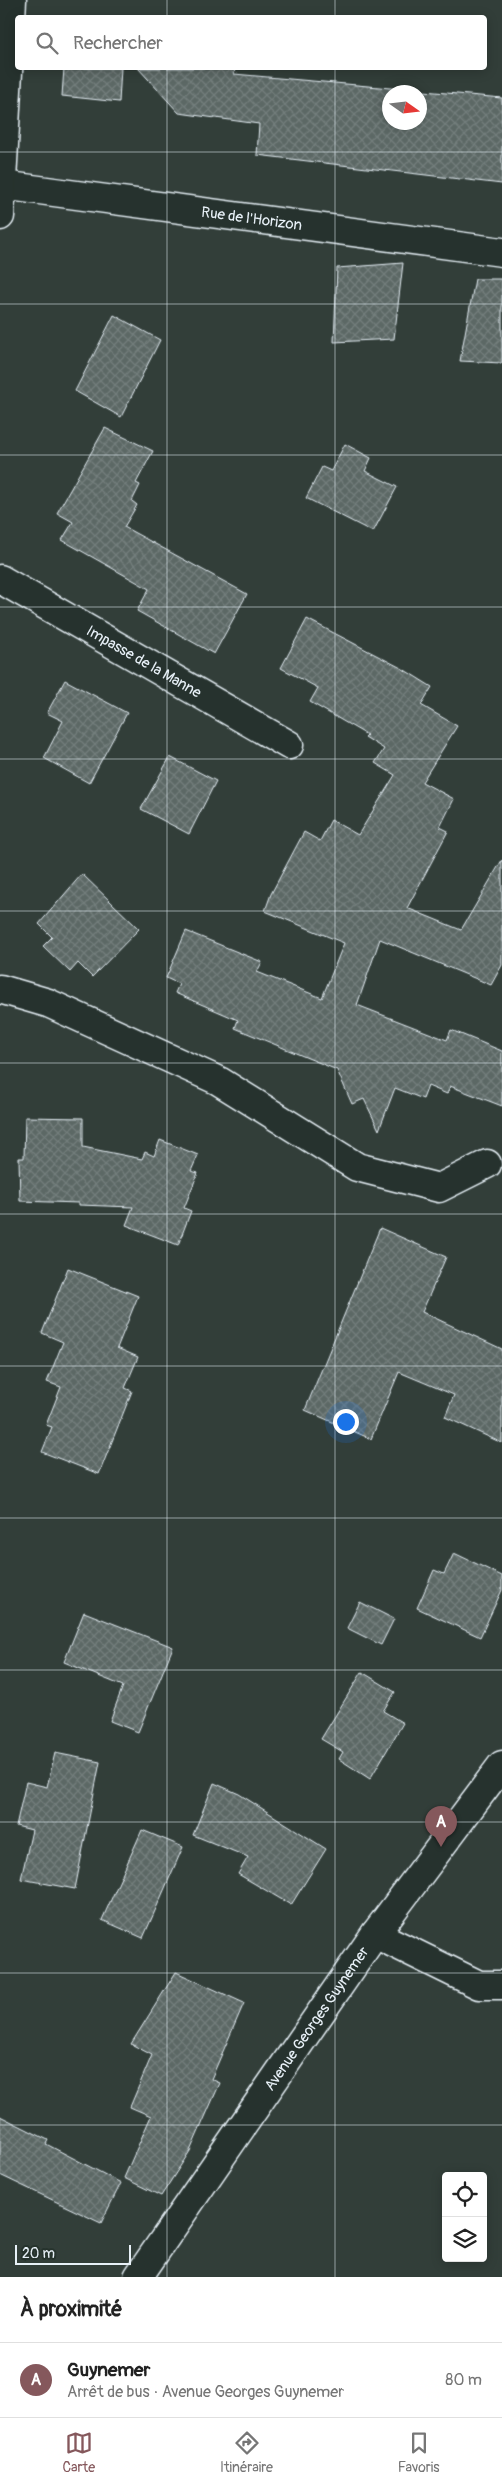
<!DOCTYPE html>
<html lang="fr">
<head>
<meta charset="utf-8">
<style>
	:root { --surface:#fff; --page:#f6f6f6; --text:#222; --muted:#767676; --line:#e0e0e0; --accent:#85585c }
	body { margin:0; font-family:Pangolin,sans-serif; background:var(--page); color:var(--text) }
	.controls { position:absolute; right:15px; bottom:15px; display:grid; overflow:hidden; border-radius:5px; box-shadow:0 2px 12px #0003 }
	.controls button { width:45px; height:45px; display:grid; place-items:center; padding:0; border:0; border-bottom:1px solid var(--line); background:var(--surface); color:var(--text); font:25px sans-serif }
	.compass { position:absolute; left:382px; top:85px; width:45px; height:45px; border-radius:50%; background:var(--surface); box-shadow:0 2px 12px #0003; rotate:104deg }
	.scale { position:absolute; left:15px; bottom:12px; width:116px; box-sizing:border-box; padding-left:5px; border:2px solid #e8f1f8; border-top:0; font-size:14px; line-height:18px; white-space:nowrap; color:#e8f1f8; -webkit-text-stroke:4px #26332d; paint-order:stroke }
	.you { position:absolute; left:345px; top:1421px; width:18px; height:18px; margin:-12px; border:4px solid #fff; border-radius:50%; background:#1a73e8; box-shadow:0 0 0 8px #1a73e833 }
	.badge { display:grid; place-items:center; width:32px; height:32px; border-radius:50%; background:var(--accent); color:#fff; font-size:16px; font-weight:700 }
	.pin { position:absolute; translate:-50% -41px; filter:drop-shadow(0 1px 2px #0008) }
	.pin::after { content:''; position:absolute; top:26px; width:18px; height:15px; background:inherit; clip-path:polygon(0 0,100% 0,50% 100%) }
	.list { margin:0; padding:0; list-style:none }
	h2 { display:flex; justify-content:space-between; align-items:center; height:65px; margin:0; padding:0 20px; font-size:21px }
	h2 small { font-size:16px; font-weight:400; color:var(--muted) }
	.list li { display:grid; grid-template-columns:32px 1fr auto; gap:15px; align-items:center; box-sizing:border-box; height:75px; padding:0 20px; border-top:1px solid var(--line) }
	.list b { display:block; font-size:19px; white-space:nowrap }
	.list p { margin:0; font-size:16px; white-space:nowrap; color:var(--muted) }
	.list em { font-size:16px; font-style:normal; color:var(--muted) }
	.icon { flex:none; width:28px; height:28px; fill:none; stroke:currentColor; stroke-width:2; stroke-linecap:round; stroke-linejoin:round }
	.map { position:relative; flex:none; width:502px; height:2277px; overflow:hidden }
	.search { position:absolute; background:var(--surface); box-shadow:0 2px 12px #0003; left:15px; right:15px; top:15px; height:55px; display:flex; align-items:center; gap:12px; box-sizing:border-box; padding:0 18px; border-radius:5px; color:var(--muted); font-size:19px }
	.sheet { height:140px; background:var(--surface) }
	nav { display:flex; justify-content:space-around; align-items:center; box-sizing:border-box; height:70px; border-top:1px solid var(--line); background:var(--surface); font-size:14px; color:var(--muted) }
	nav a { display:grid; justify-items:center; gap:2px }
	nav .on { color:var(--accent) }
	.map>svg:first-child { display:block }
</style>
</head>
<body>
<div class="map">
<svg width="502" height="2277" viewBox="0 0 502 2277">
	<defs>
		<pattern id="building-cross-hatch" width="8" height="8" patternUnits="userSpaceOnUse" patternTransform="scale(1.25)"><rect width="8" height="8" fill="#5c6865"/><path d="M0 0l8 8M0 8l8-8" fill="none" stroke="#737e7c"/></pattern>
	</defs>
	<rect width="100%" height="100%" fill="#323e39"/>
	<filter id="ink" filterUnits="userSpaceOnUse"><feTurbulence type="fractalNoise" baseFrequency=".02" numOctaves="2"/><feDisplacementMap in="SourceGraphic" scale="10" xChannelSelector="R" yChannelSelector="G"/><feConvolveMatrix kernelMatrix="1 2 1 2 8 2 1 2 1" color-interpolation-filters="sRGB"/></filter>
	<g filter="url(#ink)">
		<path fill="url(#building-cross-hatch)" stroke="#e8f1f8" fill-rule="evenodd" d="M 64,68 L 121,68 L 119,102 L 62,96 Z
			M 138,68 L 235,68 L 234,74 L 502,98 L 502,184 L 257,155 L 259,124 L 179,113 ZM 390,92 L 420,92 L 420,122 L 390,122 Z
			M 403,263 L 394,339 L 334,342 L 337,268 Z
			M 475,279 L 502,279 L 502,363 L 460,361 Z
			M 114,315 L 160,340 L 121,417 L 75,391 Z
			M 105,428 L 153,451 L 136,483 L 140,485 L 132,501 L 137,505 L 124,527 L 247,594 L 214,654 L 137,611 L 149,589 L 62,540 L 73,522 L 57,513 Z
			M 345,444 L 371,458 L 365,471 L 397,487 L 373,532 L 306,498 L 322,467 L 331,471 Z
			M 307,619 L 403,669 L 432,687 L 421,705 L 457,726 L 422,782 L 454,799 L 440,827 L 448,831 L 407,908 L 461,930 L 502,860 L 502,965 L 491,985 L 380,939 L 357,1005 L 447,1040 L 451,1030 L 502,1051 L 502,1106 L 450,1086 L 447,1094 L 428,1086 L 423,1099 L 395,1088 L 379,1130 L 364,1099 L 352,1104 L 337,1070 L 235,1028 L 238,1020 L 175,993 L 179,984 L 166,978 L 186,931 L 262,962 L 257,972 L 322,998 L 344,943 L 265,911 L 271,894 L 304,832 L 320,841 L 331,820 L 358,835 L 395,775 L 375,763 L 384,749 L 365,737 L 367,735 L 310,702 L 318,688 L 281,668 Z
			M 65,680 L 127,713 L 89,783 L 44,758 L 63,721 L 47,713 Z
			M 170,757 L 216,781 L 189,834 L 141,809 Z
			M 82,874 L 139,929 L 92,977 L 78,963 L 70,972 L 43,946 L 52,937 L 39,924 Z
			M 25,1117 L 83,1118 L 83,1147 L 142,1159 L 145,1152 L 154,1156 L 160,1140 L 198,1155 L 191,1171 L 198,1173 L 184,1208 L 191,1211 L 178,1245 L 126,1225 L 133,1207 L 79,1205 L 79,1203 L 20,1201 L 19,1158 L 24,1158 Z
			M 380,1228 L 446,1257 L 422,1312 L 502,1349 L 502,1443 L 445,1417 L 454,1395 L 399,1372 L 371,1439 L 305,1410 Z
			M 68,1268 L 138,1296 L 117,1348 L 138,1357 L 125,1388 L 132,1391 L 99,1474 L 42,1452 L 52,1427 L 46,1425 L 61,1387 L 47,1382 L 63,1342 L 42,1333 Z
			M 454,1553 L 502,1576 L 502,1590 L 480,1637 L 417,1608 L 434,1570 L 444,1574 Z
			M 360,1602 L 394,1619 L 381,1645 L 347,1628 Z
			M 84,1612 L 173,1647 L 138,1732 L 110,1721 L 123,1686 L 64,1662 Z
			M 362,1672 L 395,1692 L 383,1711 L 403,1723 L 370,1779 L 339,1759 L 343,1752 L 321,1739 Z
			M 55,1753 L 100,1762 L 75,1889 L 21,1879 L 32,1830 L 16,1826 L 26,1782 L 47,1787 Z
			M 214,1783 L 239,1794 L 326,1849 L 291,1905 L 238,1874 L 248,1857 L 193,1835 Z
			M 142,1830 L 183,1847 L 143,1938 L 102,1920 Z
			M 176,1972 L 244,2003 L 211,2079 L 220,2083 L 190,2151 L 161,2196 L 124,2178 L 151,2116 L 130,2107 L 152,2055 L 131,2044 Z
			M 0,2116 L 48,2140 L 46,2144 L 121,2183 L 101,2223 L 0,2175 Z"/>
		<g fill="none" stroke-linecap="round" stroke-linejoin="round">
			<g stroke="#e8f1f8" stroke-width="31">
				<g id="minor">
					<path id="s1" d="M 2,185 L 502,252"/>
					<path d="M 0,216 L 12,0"/>
					<path id="s2" d="M 0,579 L 289,745"/>
					<path d="M 0,989 L 48,1003 L 219,1081 L 357,1167 L 439,1188 L 487,1164"/>
					<path d="M 375,1934 L 479,1985 L 502,1985"/>
				</g>
			</g>
			<g stroke="#e8f1f8" stroke-width="31">
				<g id="major">
					<path id="s3" d="M 138,2277 L 375,1934 L 502,1765"/>
				</g>
			</g>
			<use href="#minor" stroke="#26332d" stroke-width="28"/>
			<use href="#major" stroke="#26332d" stroke-width="28"/>
		</g>
	</g>
	<path fill="none" stroke="#e8f1f8" stroke-width="1" stroke-opacity="0.55" d="M 167,0 L 167,18M 335,0 L 335,18M 167,68 L 167,2277M 335,68 L 335,2277M 0,152 L 502,152M 0,304 L 502,304M 0,455 L 502,455M 0,607 L 502,607M 0,759 L 502,759M 0,911 L 502,911M 0,1063 L 502,1063M 0,1214 L 502,1214M 0,1366 L 502,1366M 0,1518 L 502,1518M 0,1670 L 502,1670M 0,1822 L 502,1822M 0,1973 L 502,1973M 0,2125 L 502,2125"/>
	<g text-anchor="middle" stroke-width="4" stroke-linejoin="round" paint-order="stroke">
		<g font-size="15" fill="#e8f1f8" stroke="#26332d">
			<text dy="5" stroke="none"><textPath href="#s1" startOffset="252">Rue de l'Horizon</textPath></text>
			<text dy="5" stroke="none"><textPath href="#s2" startOffset="166">Impasse de la Manne</textPath></text>
			<text dy="5" stroke="none"><textPath href="#s3" startOffset="314">Avenue Georges Guynemer</textPath></text>
		</g>
	</g>
</svg>
<div class="controls">
<button><svg class="icon" aria-label="locate" viewBox="0 0 24 24"><circle cx="12" cy="12" r="6"/><path d="M12 2v4M12 18v4M2 12h4M18 12h4"/></svg></button>
<button><svg class="icon" aria-label="layers" viewBox="0 0 24 24"><path d="M12 4l9 5-9 5-9-5zM3 14l9 5 9-5"/></svg></button>
</div>
<svg class="compass" viewBox="-18 -18 36 36"><path d="M0-13l5 13h-10z" fill="#e53935"/><path d="M0 13l5-13h-10z" fill="#767676"/></svg>
<div class="scale">20 m</div>
<div class="you"></div>
<div class="pin badge" style="left:441px;top:1847px">A</div>
<div class="search"><svg class="icon" aria-label="search" viewBox="0 0 24 24"><circle cx="10" cy="10" r="6"/><path d="M15 15l6 6"/></svg>Rechercher</div>
</div>
<section class="sheet">
<h2>À proximité<small></small></h2>
<ul class="list">
<li><span class="badge">A</span><div><b>Guynemer</b><p>Arrêt de bus · Avenue Georges Guynemer</p></div><em>80 m</em></li>
</ul>
</section>
<nav>
<a class="on"><svg class="icon" aria-label="map" viewBox="0 0 24 24"><path d="M3 6l6-2 6 2 6-2v14l-6 2-6-2-6 2zM9 4v14M15 6v14"/></svg>Carte</a>
<a><svg class="icon" aria-label="directions" viewBox="0 0 24 24"><path d="M12 3l9 9-9 9-9-9zM9 14v-3h6M13 9l2 2-2 2"/></svg>Itinéraire</a>
<a><svg class="icon" aria-label="saved" viewBox="0 0 24 24"><path d="M7 4h10v16l-5-4-5 4z"/></svg>Favoris</a>
</nav>
</body>
</html>
